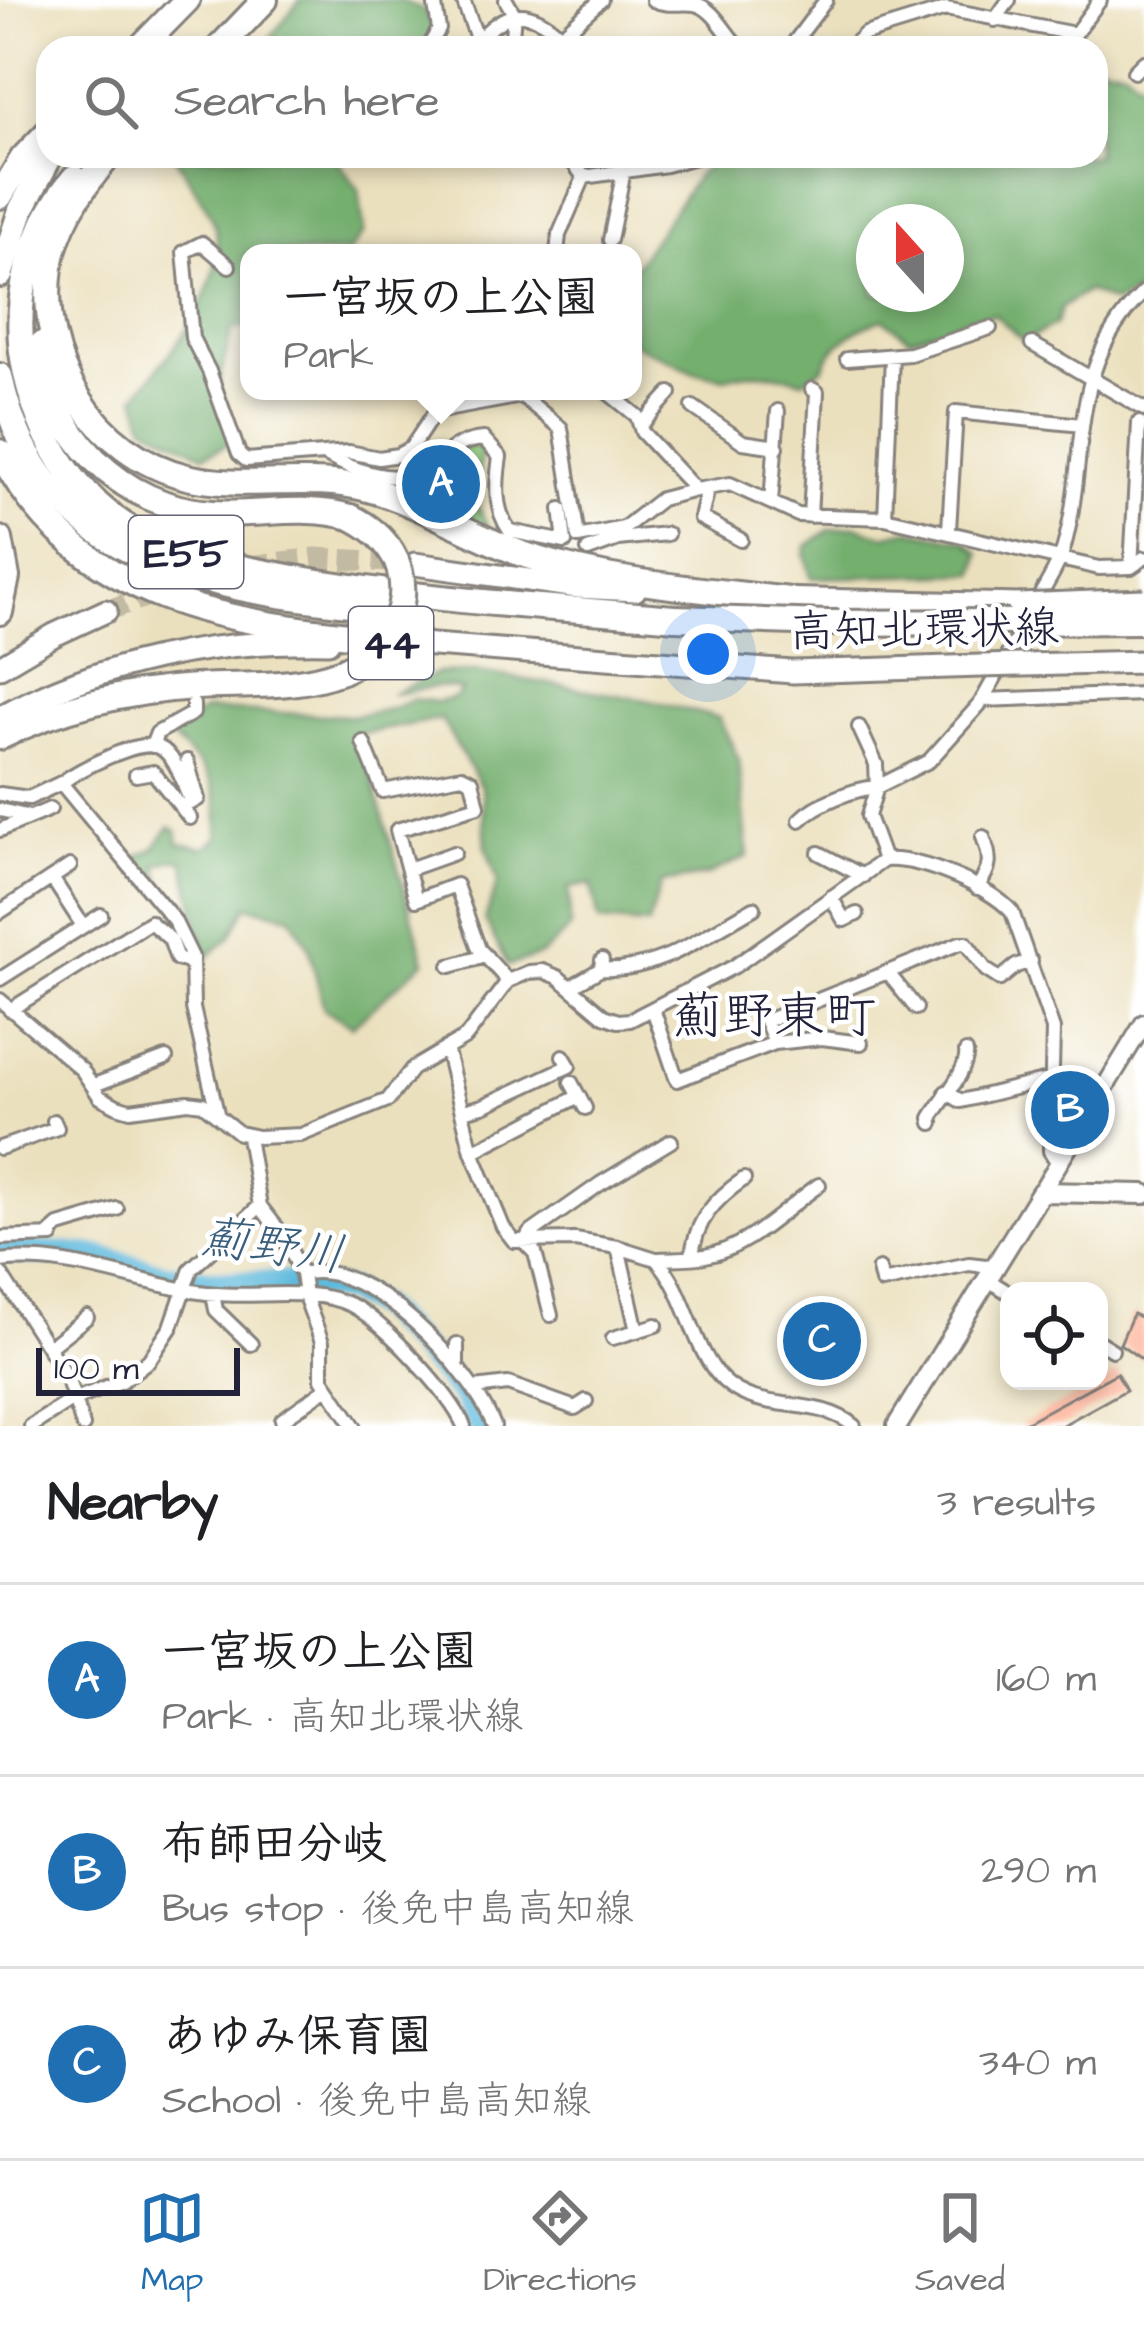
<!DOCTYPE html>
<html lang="en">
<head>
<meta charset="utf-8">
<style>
	:root { --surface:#fff; --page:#f2f2f2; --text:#202124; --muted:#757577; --line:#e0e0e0; --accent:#1f6fb2 }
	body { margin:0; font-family:"Architects Daughter","Klee One",sans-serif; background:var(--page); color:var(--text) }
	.controls { position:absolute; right:36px; bottom:36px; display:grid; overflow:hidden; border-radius:24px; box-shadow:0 6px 18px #0003 }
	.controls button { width:108px; height:108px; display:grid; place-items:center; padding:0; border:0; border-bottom:3px solid var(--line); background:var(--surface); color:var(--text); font:60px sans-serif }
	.compass { position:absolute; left:856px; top:204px; width:108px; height:108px; border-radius:50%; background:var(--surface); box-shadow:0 6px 18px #0003; rotate:339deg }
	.scale { position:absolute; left:36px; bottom:30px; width:204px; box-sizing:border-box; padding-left:12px; border:6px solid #22223b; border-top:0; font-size:33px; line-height:42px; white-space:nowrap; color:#22223b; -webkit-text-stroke:9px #fff; paint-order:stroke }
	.you { position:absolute; left:708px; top:654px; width:42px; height:42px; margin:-30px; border:9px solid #fff; border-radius:50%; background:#1a73e8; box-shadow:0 0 0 18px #1a73e833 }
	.badge { display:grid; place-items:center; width:78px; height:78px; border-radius:50%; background:var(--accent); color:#fff; font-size:39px; font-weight:700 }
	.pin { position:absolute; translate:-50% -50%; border:6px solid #fff; box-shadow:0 3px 12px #0006 }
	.popup { position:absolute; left:240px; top:244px; width:402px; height:156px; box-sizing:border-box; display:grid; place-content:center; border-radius:24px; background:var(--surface); filter:drop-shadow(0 3px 9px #0005); font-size:39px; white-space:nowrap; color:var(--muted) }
	.popup b { font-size:45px; color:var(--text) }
	.popup::after { content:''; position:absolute; left:50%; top:100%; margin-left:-24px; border:24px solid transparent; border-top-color:var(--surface) }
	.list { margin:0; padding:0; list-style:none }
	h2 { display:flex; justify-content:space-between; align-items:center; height:156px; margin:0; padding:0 48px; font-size:51px }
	h2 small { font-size:39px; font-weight:400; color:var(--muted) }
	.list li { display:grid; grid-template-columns:78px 1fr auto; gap:36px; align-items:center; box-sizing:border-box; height:192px; padding:0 48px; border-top:3px solid var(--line) }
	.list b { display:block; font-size:45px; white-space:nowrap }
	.list p { margin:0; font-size:39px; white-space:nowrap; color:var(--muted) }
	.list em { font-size:39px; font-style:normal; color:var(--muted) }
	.icon { flex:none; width:66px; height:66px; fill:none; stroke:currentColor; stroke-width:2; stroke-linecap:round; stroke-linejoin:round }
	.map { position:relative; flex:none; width:1144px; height:1426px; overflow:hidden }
	.search { position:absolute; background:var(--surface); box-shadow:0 6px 18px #0003; left:36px; right:36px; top:36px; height:132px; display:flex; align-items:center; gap:30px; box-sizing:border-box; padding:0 42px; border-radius:36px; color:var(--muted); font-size:45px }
	.sheet { height:732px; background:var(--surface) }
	nav { display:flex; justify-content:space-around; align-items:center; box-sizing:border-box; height:168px; border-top:3px solid var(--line); background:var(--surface); font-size:33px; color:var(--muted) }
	nav a { display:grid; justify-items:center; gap:6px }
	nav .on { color:var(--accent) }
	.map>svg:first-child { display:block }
</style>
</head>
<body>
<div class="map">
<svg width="1144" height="1426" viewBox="0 0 1144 1426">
	<rect width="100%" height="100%" fill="#fff"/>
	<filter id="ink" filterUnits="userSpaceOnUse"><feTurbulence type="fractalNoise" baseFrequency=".00833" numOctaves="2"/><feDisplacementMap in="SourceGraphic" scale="24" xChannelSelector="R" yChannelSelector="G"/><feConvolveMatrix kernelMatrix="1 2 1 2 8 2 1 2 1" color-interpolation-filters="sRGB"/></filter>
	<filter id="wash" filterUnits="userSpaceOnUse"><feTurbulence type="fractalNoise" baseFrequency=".004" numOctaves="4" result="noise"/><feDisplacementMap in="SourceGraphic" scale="48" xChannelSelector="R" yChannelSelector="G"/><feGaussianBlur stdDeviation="2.7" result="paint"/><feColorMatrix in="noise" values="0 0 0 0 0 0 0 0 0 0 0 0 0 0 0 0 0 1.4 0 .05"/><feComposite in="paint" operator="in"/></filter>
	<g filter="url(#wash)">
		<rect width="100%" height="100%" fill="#ebe0bd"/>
		<path fill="#90cb7f" stroke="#59765d" stroke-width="3" d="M 470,446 L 482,448 L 475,502 L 489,528 L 399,487 C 426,477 444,456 470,446 Z"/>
		<path fill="#74af6e" stroke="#4b6854" stroke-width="3" fill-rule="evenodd" d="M 300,0 L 400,0 L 425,11 L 441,42 L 438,48 L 262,48 Z
			M 1096,64 L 1124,68 L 1144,85 L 1144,284 L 1138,292 L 1114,303 L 1087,291 L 1061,308 L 1056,324 L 1024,342 L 995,315 C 958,315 943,332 909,338 L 883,319 C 861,325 830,345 824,367 L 803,381 C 782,374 746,369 726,378 L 695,372 L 633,343 L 633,269 L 699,173 L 723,156 L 1096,156 ZM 874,222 L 946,222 L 946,294 L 874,294 Z
			M 175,156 L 334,156 L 359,190 L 364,232 L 348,253 L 249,253 L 249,326 L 232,329 L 219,384 L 234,442 L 204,455 L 145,425 L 136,396 C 171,351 226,293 216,230 C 213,211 185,176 175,156 Z
			M 856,526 L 884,536 L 909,530 L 966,541 L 980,553 L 976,574 L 811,578 L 805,555 L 807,546 L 829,530 Z
			M 479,672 L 646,700 L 719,718 L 739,760 L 748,856 L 708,875 L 661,883 L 648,925 L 599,921 L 591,884 L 569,888 L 570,928 L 541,955 L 508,966 L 485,920 L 498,881 L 486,847 L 482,788 L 441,719 L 359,734 L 425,961 L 352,1026 L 324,1009 L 309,947 L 291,916 L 247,906 L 230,937 L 206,959 L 184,862 L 175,859 L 157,865 L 166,899 L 136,866 L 134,857 L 154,849 L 169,827 L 177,831 L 179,843 L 204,848 L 218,838 C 220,781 207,770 167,734 L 206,710 L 352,716 L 391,709 L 414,699 L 438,702 L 455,698 L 462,690 C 435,681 417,693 390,694 L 437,673 Z"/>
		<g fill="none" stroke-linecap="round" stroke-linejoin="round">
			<path stroke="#5fbadd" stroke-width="24" d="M 0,1251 L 94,1256 L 161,1274 L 216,1282 L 294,1283 L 350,1291 L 381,1309 L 442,1371 L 464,1396 L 480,1426"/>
		</g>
		<g id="blocks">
			<path fill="#ffad91" d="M 1133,1314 L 1144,1319 L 1144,1361 L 1120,1344 Z
				M 1117,1373 L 1126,1390 L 1061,1426 L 1019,1426 Z"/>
		</g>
	</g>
	<g filter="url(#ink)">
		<use href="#blocks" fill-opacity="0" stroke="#86817c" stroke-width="3"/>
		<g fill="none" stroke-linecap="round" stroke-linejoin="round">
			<path stroke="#c3baa3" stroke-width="21" stroke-dasharray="21 10" stroke-linecap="butt" d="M 250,566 L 316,558 L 410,563
				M 106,611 L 207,575"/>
			<g stroke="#86817c" stroke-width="18">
				<path id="minor" d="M 463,0 L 478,41
					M 506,0 L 514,14 L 511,48
					M 653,0 C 669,7 679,2 695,4 C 715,8 726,36 740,48
					M 995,20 L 1009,0
					M 428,48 L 439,29 L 434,0
					M 471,48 C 501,14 523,0 561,36
					M 571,48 L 561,36 L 601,0
					M 790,48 L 826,0
					M 850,48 L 865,34 L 946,9 L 1075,34 L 1100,0
					M 1134,72 L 1144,62
					M 568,156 L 584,177
					M 662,156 L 666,165 L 699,156
					M 610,240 L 624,170 L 615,156
					M 557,253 L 559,235 L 584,177 L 666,165
					M 229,266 L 202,243 L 184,252 L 192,338 L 209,371 L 239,454 L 246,460 L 349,452 L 379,458 L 398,455 L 411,448 L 435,412 L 522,396 L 561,428 L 578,537 L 624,528 L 661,499 L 696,490
					M 1032,344 L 1144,409
					M 847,359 L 910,354 L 990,328
					M 606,391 L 637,416 L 642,432 L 696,490 L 730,484 L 798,515 L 885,518 L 1099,568 L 1131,567 L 1144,558
					M 693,407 L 743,442 L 777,447
					M 640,426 L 670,393
					M 326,455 C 348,468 394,485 417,472 C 442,458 454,441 484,439 L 500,457 C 496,483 494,510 510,531 L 565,542 L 561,509
					M 708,488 L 701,518 L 741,540
					M 771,502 L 778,411
					M 810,516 L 817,392 L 812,389
					M 885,518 L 892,356
					M 949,530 L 956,412 L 1082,425
					M 618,539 L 667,534
					M 588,550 L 618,539 L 617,531
					M 1131,567 L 1139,423
					M 1034,606 C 1044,588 1058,568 1064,547 C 1089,456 1066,366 1144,292
					M 982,700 L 1144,694
					M 363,742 L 383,791 L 462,776 L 472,781 L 478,806 L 397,830 L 416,900 L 456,885 L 479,949 L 508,981
					M 152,746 L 157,733 L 193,713 L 193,704
					M 187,761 L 198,799 L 191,803
					M 136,775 L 153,772 L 190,818
					M 61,783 C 77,771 138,738 158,747 C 176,754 184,786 191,803
					M 0,794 L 29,798 L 61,783 L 174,920 L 192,957 L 193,1008 L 217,1113
					M 0,810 L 26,816
					M 800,820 C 817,803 853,789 877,787 L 876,764 L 859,727
					M 0,830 L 50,809
					M 819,853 L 863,876
					M 884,860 L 868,816 L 877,787 L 929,761 L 980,704 L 1025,624
					M 409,869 L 454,853
					M 52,878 L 83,926
					M 977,888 C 991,868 992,860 983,837
					M 831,897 L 844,920 L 857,914
					M 0,912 L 70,866
					M 450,966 L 486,956
					M 601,969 C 657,973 707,934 754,908
					M 888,973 L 916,1008
					M 0,979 L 101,915
					M 570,987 L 601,969 L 602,960
					M 0,1000 L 82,1070 L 100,1097 L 117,1106 L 130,1110 L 188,1102 L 203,1104 L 239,1133 L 258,1137 L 301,1135 L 388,1100 L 412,1069 L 466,1037 L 508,981 L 529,972 L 543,971 L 558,977 L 604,1016 L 618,1021 L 630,1020 L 735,966 L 884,860 C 919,857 989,886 1012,912 L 1053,1029 L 1050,1151 L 1058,1163
					M 653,1009 L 677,1080 L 775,1043 L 766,1021 L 960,943 L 966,943 L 986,970 L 1000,979 L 1016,966 L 1031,961
					M 10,1010 L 150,922 L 170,939 L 177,959 L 192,963
					M 775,1043 L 822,1038 L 861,1043
					M 446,1048 L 472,1152 L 503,1227 L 514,1241 L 575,1240 L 618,1247 L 656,1259 C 688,1292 691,1349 724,1381 C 760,1415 818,1395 854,1426
					M 571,1082 L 585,1108
					M 94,1085 L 166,1058
					M 946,1092 L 961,1101 L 1052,1079
					M 463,1111 L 483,1106 L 569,1066 L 563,1056
					M 932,1123 L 931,1118 C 941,1101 969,1069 966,1052
					M 248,1137 L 260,1206 L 284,1237 L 302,1274 L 305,1296 L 322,1342 L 322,1379 L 354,1426
					M 0,1148 L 57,1128 L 54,1121
					M 472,1152 L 579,1096
					M 49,1235 L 59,1226 L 117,1209
					M 0,1238 L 52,1236
					M 618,1247 L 637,1331
					M 692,1257 C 695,1221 715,1199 744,1179
					M 656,1259 C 672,1258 689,1259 705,1256 C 749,1248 783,1210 819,1185
					M 0,1261 C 75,1252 143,1288 217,1294 C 259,1298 314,1286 353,1306 C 384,1323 450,1393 464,1426
					M 879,1269 L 882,1282 L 969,1264 L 995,1267
					M 0,1273 L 67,1377 L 83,1426
					M 302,1274 C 369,1256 472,1370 494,1426
					M 988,1280 L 1009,1293
					M 213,1294 L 216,1310 L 251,1344
					M 551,1315 L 535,1253 L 525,1243 L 529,1234 L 600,1184 L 671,1141
					M 613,1338 L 656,1325
					M 1099,1342 L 1112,1350
					M 457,1344 L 457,1367
					M 48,1348 L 87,1317
					M 475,1388 L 508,1384 L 575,1408 L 586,1401
					M 282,1420 L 327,1388
					M 31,1426 L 70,1401 L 122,1381 L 149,1360 L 171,1327 L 191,1269 L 260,1206"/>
			</g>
			<g stroke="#86817c" stroke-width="22">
				<path id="tertiary" d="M 1041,1192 L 1144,1023"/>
			</g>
			<g stroke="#86817c" stroke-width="24">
				<path id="secondary" d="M 897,1426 L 1041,1192 L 1144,1194"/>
			</g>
			<g stroke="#86817c" stroke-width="27">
				<path id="primary" d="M 415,564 L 578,587 L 635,590
					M 774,599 L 1019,605
					M 407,643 L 793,672 L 981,666
					M 0,667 L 54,635 L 106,611
					M 0,717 C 104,661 210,640 328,642"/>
			</g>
			<g stroke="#86817c" stroke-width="30">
				<path id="motorway" d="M 140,48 L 187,0
					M 219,48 L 265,0
					M 109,156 C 82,187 56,225 50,267 C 37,360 94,454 187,477 C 247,491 308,473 368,489 C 424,504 473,538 528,556 C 614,584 700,589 789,600
					M 74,178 C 29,231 10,306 26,374 C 39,432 66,482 114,518 C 165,556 234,567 295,578 C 420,600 548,607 675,618
					M 0,196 L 23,158 L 48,132
					M 0,275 L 21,210 L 50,156
					M 42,344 C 47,433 122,508 212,513 C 259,516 305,504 351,517
					M 0,376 C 40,573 229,593 397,609
					M 0,452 C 88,619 255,624 421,643
					M 0,539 L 7,577 L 0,612
					M 0,737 C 62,706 127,691 196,687 C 245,684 295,689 342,671"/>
			</g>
			<use href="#minor" stroke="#fff" stroke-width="12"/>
			<use href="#tertiary" stroke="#fff" stroke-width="16"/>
			<use href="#secondary" stroke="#fff" stroke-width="18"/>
			<use href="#primary" stroke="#fff" stroke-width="21"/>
			<use href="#motorway" stroke="#fff" stroke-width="24"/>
			<g stroke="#86817c" stroke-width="27" stroke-linecap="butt">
				<path id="primary-bridge" d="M 1019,605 L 1144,600
					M 981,666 L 1144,662"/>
			</g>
			<g stroke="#86817c" stroke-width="30" stroke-linecap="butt">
				<path id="motorway-bridge" d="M 675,618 L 828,623 L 1144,621
					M 342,671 C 414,640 427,554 351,517"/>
			</g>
			<use href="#primary-bridge" stroke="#fff" stroke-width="21"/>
			<use href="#motorway-bridge" stroke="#fff" stroke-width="24"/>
		</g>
	</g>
	<g text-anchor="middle" stroke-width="9" stroke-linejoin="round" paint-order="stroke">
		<g fill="#fff" stroke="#646476" stroke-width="3">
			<rect x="129" y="516" width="114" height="72" rx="9"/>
			<rect x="349" y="607" width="84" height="72" rx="9"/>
		</g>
		<g font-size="42" font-weight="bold" fill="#22223b">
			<text x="186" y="567">E55</text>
			<text x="391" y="658">44</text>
		</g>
		<g font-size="45" fill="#22223b" stroke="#fff">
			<text transform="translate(924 628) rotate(-1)" y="16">高知北環状線</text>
		</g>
		<g font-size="48" font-style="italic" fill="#3a5f7c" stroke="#fff">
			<text transform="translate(273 1244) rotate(8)" y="17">薊野川</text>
		</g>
		<g font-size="51" fill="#22223b" stroke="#fff">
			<text x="774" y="1032">薊野東町</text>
		</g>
	</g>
</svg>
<div class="controls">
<button><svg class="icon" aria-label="locate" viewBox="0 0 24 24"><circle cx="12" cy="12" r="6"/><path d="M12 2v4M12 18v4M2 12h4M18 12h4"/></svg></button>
</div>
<svg class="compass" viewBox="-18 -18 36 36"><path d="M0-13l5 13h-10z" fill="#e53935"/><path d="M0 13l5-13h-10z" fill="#757577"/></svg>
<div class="scale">100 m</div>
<div class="you"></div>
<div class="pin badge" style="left:441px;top:484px">A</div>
<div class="popup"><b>一宮坂の上公園</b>Park</div>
<div class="pin badge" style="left:1070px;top:1110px">B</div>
<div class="pin badge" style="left:822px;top:1341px">C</div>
<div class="search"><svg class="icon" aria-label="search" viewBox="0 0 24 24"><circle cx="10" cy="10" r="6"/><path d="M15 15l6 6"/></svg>Search here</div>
</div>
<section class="sheet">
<h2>Nearby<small>3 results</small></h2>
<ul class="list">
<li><span class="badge">A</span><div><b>一宮坂の上公園</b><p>Park · 高知北環状線</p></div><em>160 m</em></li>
<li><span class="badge">B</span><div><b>布師田分岐</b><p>Bus stop · 後免中島高知線</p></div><em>290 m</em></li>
<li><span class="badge">C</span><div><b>あゆみ保育園</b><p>School · 後免中島高知線</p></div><em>340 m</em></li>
</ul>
</section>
<nav>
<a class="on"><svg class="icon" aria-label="map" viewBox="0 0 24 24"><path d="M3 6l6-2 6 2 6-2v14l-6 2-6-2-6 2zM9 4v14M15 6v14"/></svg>Map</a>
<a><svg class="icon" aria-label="directions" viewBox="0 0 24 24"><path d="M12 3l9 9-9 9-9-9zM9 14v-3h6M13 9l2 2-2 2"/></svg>Directions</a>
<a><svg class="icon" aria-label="saved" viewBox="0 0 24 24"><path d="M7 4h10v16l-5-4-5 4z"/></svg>Saved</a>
</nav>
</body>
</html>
